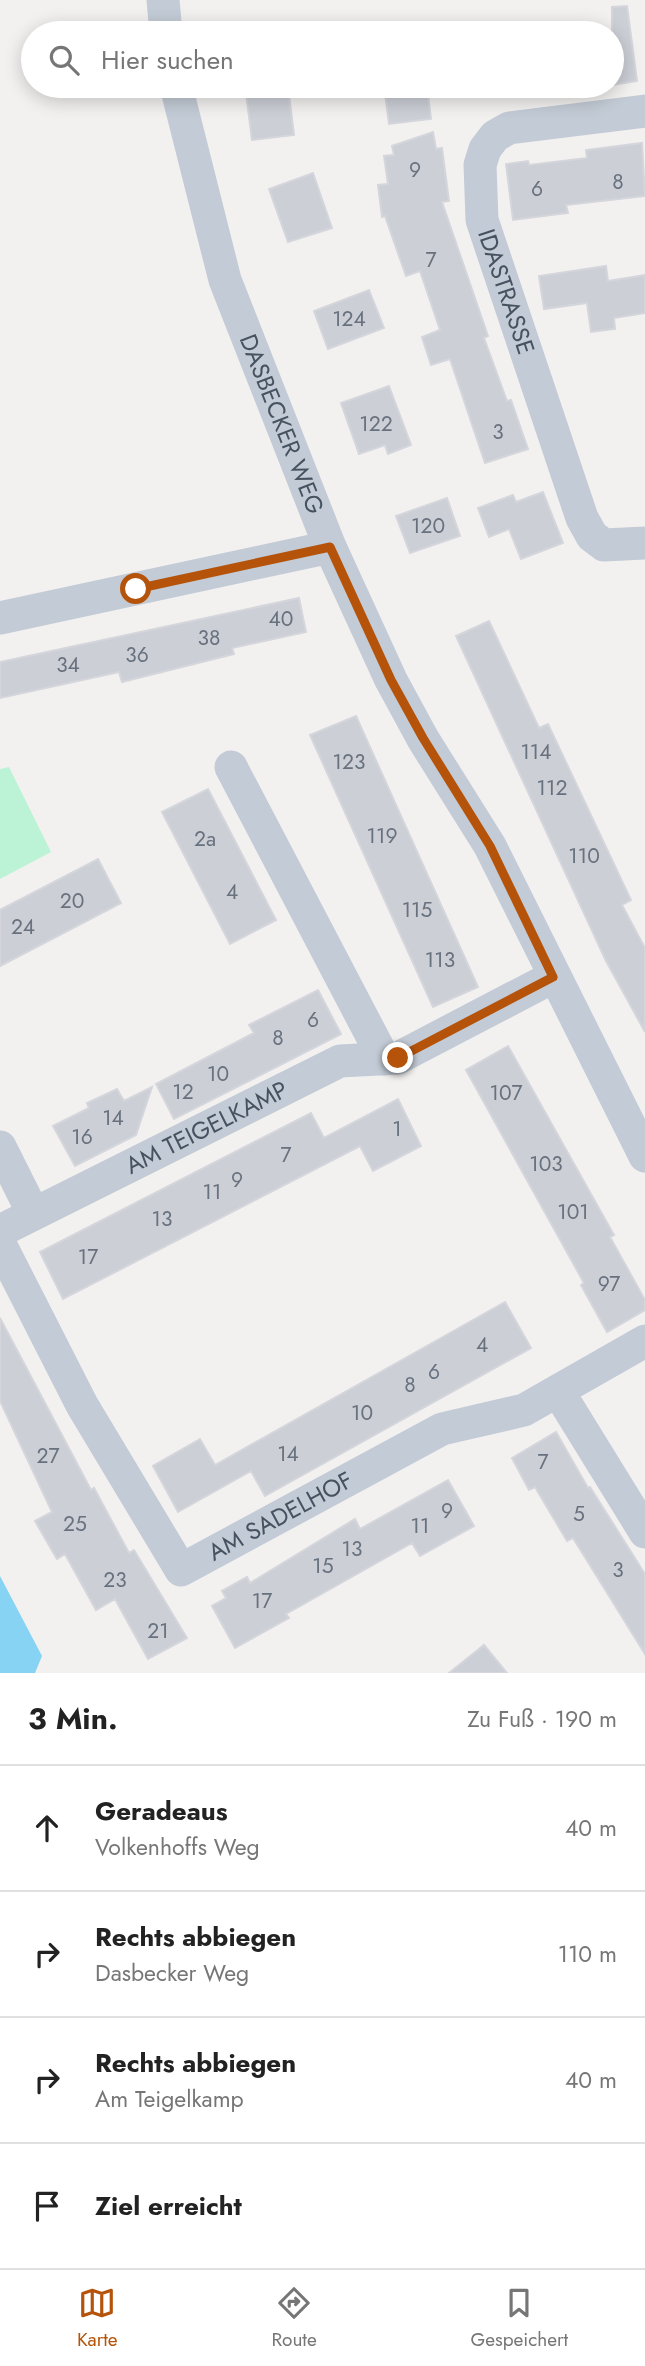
<!DOCTYPE html>
<html lang="de">
<head>
<meta charset="utf-8">
<style>
	:root { --surface:#fff; --page:#f6f6f6; --text:#222; --muted:#767676; --line:#e0e0e0; --accent:#b45309 }
	body { margin:0; font-family:Jost,sans-serif; background:var(--page); color:var(--text) }
	.stop { position:absolute; width:21px; height:21px; margin:-16px; border:5px solid #b45309; border-radius:50%; background:#fff }
	.stop.end { background:#b45309; border-color:#fff; box-shadow:0 2px 7px #0008 }
	.list { margin:0; padding:0; list-style:none }
	h2 { display:flex; justify-content:space-between; align-items:center; height:91px; margin:0; padding:0 28px; font-size:30px }
	h2 small { font-size:23px; font-weight:400; color:var(--muted) }
	.list li { display:grid; grid-template-columns:46px 1fr auto; gap:21px; align-items:center; box-sizing:border-box; height:126px; padding:0 28px; border-top:2px solid var(--line) }
	.list b { display:block; font-size:26px; white-space:nowrap }
	.list p { margin:0; font-size:23px; white-space:nowrap; color:var(--muted) }
	.list em { font-size:23px; font-style:normal; color:var(--muted) }
	.icon { flex:none; width:38px; height:38px; fill:none; stroke:currentColor; stroke-width:2; stroke-linecap:round; stroke-linejoin:round }
	.map { position:relative; flex:none; width:645px; height:1673px; overflow:hidden }
	.search { position:absolute; background:var(--surface); box-shadow:0 4px 18px #0003; left:21px; right:21px; top:21px; height:77px; display:flex; align-items:center; gap:18px; box-sizing:border-box; padding:0 24px; border-radius:38px; color:var(--muted); font-size:26px }
	.sheet { height:595px; background:var(--surface) }
	nav { display:flex; justify-content:space-around; align-items:center; box-sizing:border-box; height:98px; border-top:2px solid var(--line); background:var(--surface); font-size:19px; color:var(--muted) }
	nav a { display:grid; justify-items:center; gap:4px }
	nav .on { color:var(--accent) }
	.map>svg:first-child { display:block }
</style>
</head>
<body>
<div class="map">
<svg width="645" height="1673" viewBox="0 0 645 1673">
	<rect width="100%" height="100%" fill="#f3f1f0"/>
	<path fill="#bcf3d6" d="M 9,767 L 51,852 L 0,879 L 0,769 Z"/>
	<path fill="#86d3f3" d="M 0,1576 L 42,1656 L 35,1673 L 0,1673 Z"/>
	<path fill="#cccfd6" stroke="#d4d6dc" stroke-width="2" d="M 627,6 L 637,81 L 612,85 L 612,7 Z
		M 245,86 L 288,86 L 294,135 L 252,140 Z
		M 384,86 L 427,86 L 431,119 L 389,124 Z
		M 433,132 L 436,149 L 442,148 L 449,201 L 442,202 L 488,336 L 484,338 L 507,401 L 511,400 L 528,449 L 485,463 L 450,359 L 431,365 L 422,337 L 440,330 L 420,271 L 406,276 L 385,216 L 382,217 L 378,185 L 388,184 L 384,156 L 394,155 L 392,146 Z
		M 642,143 L 645,196 L 566,205 L 568,213 L 513,220 L 506,164 L 528,161 L 529,165 L 587,158 L 586,150 Z
		M 313,173 L 332,228 L 288,242 L 269,189 Z
		M 606,266 L 608,281 L 645,275 L 645,313 L 614,318 L 615,329 L 591,332 L 587,303 L 544,309 L 539,276 Z
		M 369,290 L 384,328 L 328,349 L 314,311 Z
		M 389,386 L 411,445 L 388,454 L 385,445 L 359,454 L 341,403 Z
		M 543,492 L 563,543 L 521,559 L 509,529 L 489,537 L 478,508 L 513,495 L 516,502 Z
		M 447,498 L 460,536 L 410,553 L 396,516 Z
		M 299,598 L 306,632 L 232,648 L 234,654 L 122,682 L 119,672 L 0,698 L 0,662 Z
		M 489,621 L 539,728 L 548,724 L 631,900 L 622,905 L 645,948 L 645,1032 L 606,961 L 456,636 Z
		M 356,716 L 478,987 L 433,1007 L 310,735 Z
		M 208,789 L 276,920 L 230,944 L 162,812 Z
		M 98,859 L 121,903 L 0,966 L 0,910 Z
		M 318,990 L 341,1034 L 174,1119 L 156,1084 L 254,1033 L 249,1025 Z
		M 508,1046 L 614,1235 L 610,1237 L 645,1300 L 645,1310 L 607,1332 L 581,1285 L 584,1283 L 466,1070 Z
		M 152,1087 L 136,1135 L 75,1166 L 53,1126 L 89,1108 L 87,1103 L 117,1089 L 124,1101 Z
		M 398,1099 L 421,1146 L 373,1171 L 360,1146 L 63,1299 L 40,1252 L 311,1113 L 324,1138 Z
		M 505,1302 L 531,1348 L 265,1496 L 251,1471 L 178,1512 L 153,1466 L 200,1439 L 215,1465 Z
		M 0,1318 L 91,1490 L 94,1488 L 129,1553 L 134,1550 L 187,1638 L 148,1659 L 115,1599 L 96,1610 L 65,1554 L 57,1559 L 35,1521 L 52,1512 L 0,1401 Z
		M 556,1432 L 588,1488 L 590,1487 L 645,1574 L 645,1654 L 573,1538 L 567,1541 L 535,1487 L 529,1490 L 512,1458 Z
		M 448,1480 L 474,1526 L 420,1556 L 412,1543 L 286,1614 L 289,1618 L 235,1648 L 212,1606 L 226,1598 L 222,1591 L 247,1577 L 250,1583 L 355,1519 L 360,1529 Z
		M 484,1645 L 507,1673 L 449,1673 Z"/>
	<g fill="none" stroke-linecap="round" stroke-linejoin="round">
		<g stroke="#c3cbd6" stroke-width="33">
			<path d="M 163,0 L 166,33"/>
			<path id="s1" d="M 176,86 L 225,280 L 330,547 L 391,680 L 423,739 L 490,846 L 645,1156"/>
			<path id="s2" d="M 645,111 L 509,128 L 495,136 L 485,149 L 480,165 L 482,220 L 582,518 L 592,536 L 604,545 L 645,543"/>
			<path d="M 0,618 L 330,547"/>
			<path d="M 231,767 L 384,1059"/>
			<path d="M 0,1147 L 33,1213"/>
			<path id="s3" d="M 0,1231 L 340,1061 L 398,1058 L 553,977"/>
			<path id="s4" d="M 0,1244 L 82,1405 L 181,1570 L 442,1429 L 524,1410 L 645,1341"/>
			<path d="M 558,1391 L 645,1532"/>
		</g>
	</g>
	<g fill="none" stroke-linecap="round" stroke-linejoin="round">
		<path stroke="#b45309" stroke-width="9" d="M 136,589 L 330,547 L 391,680 L 423,738 L 490,846 L 553,977 L 398,1058"/>
	</g>
	<g text-anchor="middle" stroke-width="5" stroke-linejoin="round" paint-order="stroke">
		<g font-size="21" fill="#68717e">
			<text x="415" y="177">9</text>
			<text x="618" y="189">8</text>
			<text x="537" y="196">6</text>
			<text x="431" y="267">7</text>
			<text x="349" y="326">124</text>
			<text x="376" y="431">122</text>
			<text x="498" y="439">3</text>
			<text x="428" y="533">120</text>
			<text x="281" y="626">40</text>
			<text x="209" y="645">38</text>
			<text x="137" y="662">36</text>
			<text x="68" y="672">34</text>
			<text x="536" y="759">114</text>
			<text x="349" y="769">123</text>
			<text x="552" y="795">112</text>
			<text x="382" y="843">119</text>
			<text x="205" y="846">2a</text>
			<text x="584" y="863">110</text>
			<text x="232" y="899">4</text>
			<text x="72" y="908">20</text>
			<text x="417" y="917">115</text>
			<text x="23" y="934">24</text>
			<text x="440" y="967">113</text>
			<text x="313" y="1027">6</text>
			<text x="278" y="1045">8</text>
			<text x="218" y="1081">10</text>
			<text x="183" y="1099">12</text>
			<text x="506" y="1100">107</text>
			<text x="113" y="1125">14</text>
			<text x="397" y="1136">1</text>
			<text x="82" y="1144">16</text>
			<text x="286" y="1162">7</text>
			<text x="546" y="1171">103</text>
			<text x="237" y="1187">9</text>
			<text x="212" y="1199">11</text>
			<text x="573" y="1219">101</text>
			<text x="162" y="1226">13</text>
			<text x="88" y="1264">17</text>
			<text x="609" y="1291">97</text>
			<text x="482" y="1352">4</text>
			<text x="434" y="1379">6</text>
			<text x="410" y="1392">8</text>
			<text x="362" y="1420">10</text>
			<text x="288" y="1461">14</text>
			<text x="48" y="1463">27</text>
			<text x="543" y="1469">7</text>
			<text x="447" y="1518">9</text>
			<text x="579" y="1521">5</text>
			<text x="75" y="1531">25</text>
			<text x="420" y="1533">11</text>
			<text x="352" y="1556">13</text>
			<text x="323" y="1573">15</text>
			<text x="618" y="1577">3</text>
			<text x="115" y="1587">23</text>
			<text x="262" y="1608">17</text>
			<text x="158" y="1638">21</text>
		</g>
		<g font-size="24" fill="#475260" stroke="#fff">
			<text dy="8" stroke="none"><textPath href="#s2" startOffset="317">IDASTRASSE</textPath></text>
			<text dy="8" stroke="none"><textPath href="#s1" startOffset="355">DASBECKER WEG</textPath></text>
			<text dy="8" stroke="none"><textPath href="#s3" startOffset="231">AM TEIGELKAMP</textPath></text>
			<text dy="8" stroke="none"><textPath href="#s4" startOffset="486">AM SADELHOF</textPath></text>
		</g>
	</g>
</svg>
<div class="stop" style="left:136px;top:589px"></div>
<div class="stop end" style="left:398px;top:1058px"></div>
<div class="search"><svg class="icon" aria-label="search" viewBox="0 0 24 24"><circle cx="10" cy="10" r="6"/><path d="M15 15l6 6"/></svg>Hier suchen</div>
</div>
<section class="sheet">
<h2>3 Min.<small>Zu Fuß · 190 m</small></h2>
<ul class="list">
<li><svg class="icon" aria-label="ahead" viewBox="0 0 24 24"><path d="M12 20V5M6 11l6-6 6 6"/></svg><div><b>Geradeaus</b><p>Volkenhoffs Weg</p></div><em>40 m</em></li>
<li><svg class="icon" aria-label="right" viewBox="0 0 24 24"><path d="M7 20v-9h11M14 6l5 5-5 5"/></svg><div><b>Rechts abbiegen</b><p>Dasbecker Weg</p></div><em>110 m</em></li>
<li><svg class="icon" aria-label="right" viewBox="0 0 24 24"><path d="M7 20v-9h11M14 6l5 5-5 5"/></svg><div><b>Rechts abbiegen</b><p>Am Teigelkamp</p></div><em>40 m</em></li>
<li><svg class="icon" aria-label="arrive" viewBox="0 0 24 24"><path d="M6 21V4h12l-3 4 3 4H6"/></svg><div><b>Ziel erreicht</b></div></li>
</ul>
</section>
<nav>
<a class="on"><svg class="icon" aria-label="map" viewBox="0 0 24 24"><path d="M3 6l6-2 6 2 6-2v14l-6 2-6-2-6 2zM9 4v14M15 6v14"/></svg>Karte</a>
<a><svg class="icon" aria-label="directions" viewBox="0 0 24 24"><path d="M12 3l9 9-9 9-9-9zM9 14v-3h6M13 9l2 2-2 2"/></svg>Route</a>
<a><svg class="icon" aria-label="saved" viewBox="0 0 24 24"><path d="M7 4h10v16l-5-4-5 4z"/></svg>Gespeichert</a>
</nav>
</body>
</html>
